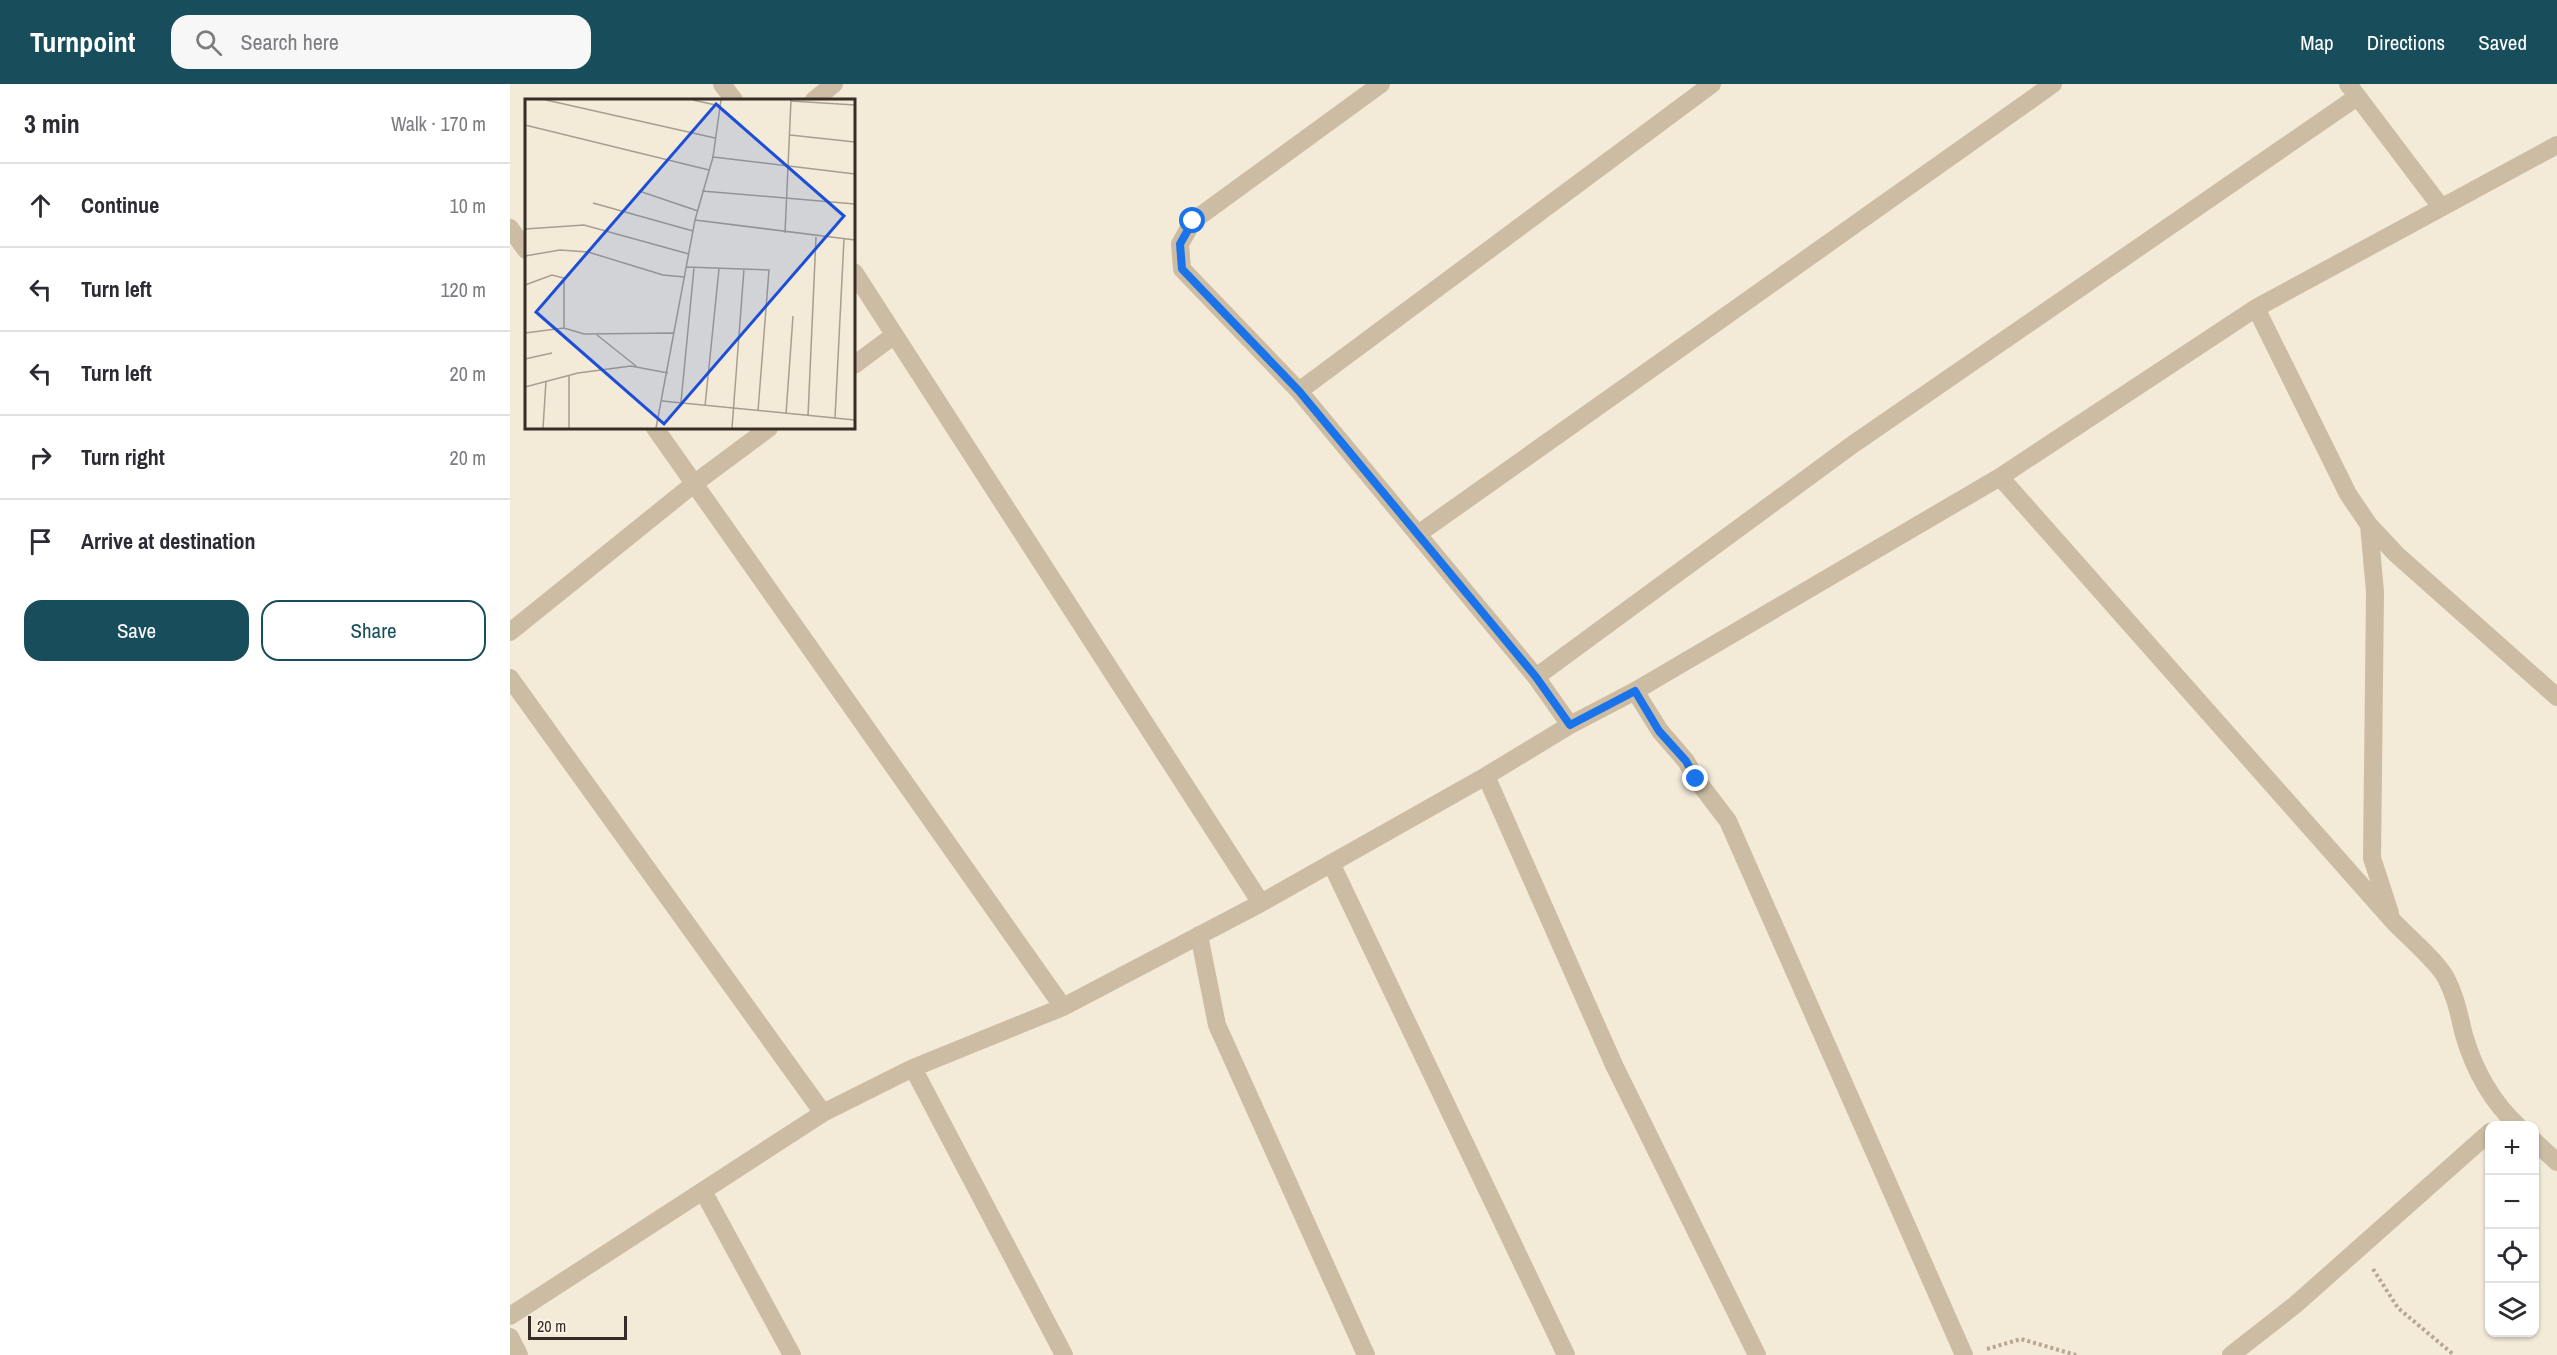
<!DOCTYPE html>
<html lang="en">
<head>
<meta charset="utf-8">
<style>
	:root { --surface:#fff; --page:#f7f7f7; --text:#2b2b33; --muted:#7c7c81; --line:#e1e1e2; --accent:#184d5b }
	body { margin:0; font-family:"Archivo Narrow",sans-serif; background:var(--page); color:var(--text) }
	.controls { position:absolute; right:18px; bottom:18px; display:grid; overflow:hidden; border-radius:12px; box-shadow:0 2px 4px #0004 }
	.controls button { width:54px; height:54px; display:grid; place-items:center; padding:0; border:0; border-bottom:2px solid var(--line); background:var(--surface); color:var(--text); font:30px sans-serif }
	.scale { position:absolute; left:18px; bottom:15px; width:99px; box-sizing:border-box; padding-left:6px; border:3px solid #362d26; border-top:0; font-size:16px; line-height:21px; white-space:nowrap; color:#362d26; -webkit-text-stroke:4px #fbf4e5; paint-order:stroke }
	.stop { position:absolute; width:18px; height:18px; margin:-14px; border:4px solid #1a73e8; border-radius:50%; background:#fff }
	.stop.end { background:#1a73e8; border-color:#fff; box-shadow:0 2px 6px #0008 }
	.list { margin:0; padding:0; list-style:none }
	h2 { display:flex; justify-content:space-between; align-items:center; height:78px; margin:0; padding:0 24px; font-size:26px }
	h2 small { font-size:20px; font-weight:400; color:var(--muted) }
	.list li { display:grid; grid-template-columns:39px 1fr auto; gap:18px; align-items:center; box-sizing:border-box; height:84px; padding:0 24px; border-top:2px solid var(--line) }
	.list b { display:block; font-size:22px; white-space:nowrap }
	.list em { font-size:20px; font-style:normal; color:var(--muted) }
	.actions { display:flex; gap:12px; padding:18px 24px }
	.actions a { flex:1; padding:14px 0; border:2px solid var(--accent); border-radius:18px; text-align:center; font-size:21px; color:var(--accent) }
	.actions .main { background:var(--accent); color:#fff }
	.icon { flex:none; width:33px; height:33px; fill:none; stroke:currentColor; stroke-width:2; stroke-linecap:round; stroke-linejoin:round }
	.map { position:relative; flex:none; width:2047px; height:1271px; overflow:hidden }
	header { display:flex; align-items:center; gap:36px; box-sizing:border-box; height:84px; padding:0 30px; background:var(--accent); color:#fff }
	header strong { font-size:28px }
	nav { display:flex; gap:33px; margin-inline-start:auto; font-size:21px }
	.search { width:420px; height:54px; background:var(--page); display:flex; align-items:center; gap:15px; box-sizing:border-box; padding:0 21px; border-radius:18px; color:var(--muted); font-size:22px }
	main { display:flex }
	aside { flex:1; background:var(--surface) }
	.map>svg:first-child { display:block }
</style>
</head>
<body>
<header>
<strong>Turnpoint</strong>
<div class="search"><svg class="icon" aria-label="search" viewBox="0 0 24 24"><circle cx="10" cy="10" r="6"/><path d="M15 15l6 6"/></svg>Search here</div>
<nav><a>Map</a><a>Directions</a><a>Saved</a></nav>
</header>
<main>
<aside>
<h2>3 min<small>Walk · 170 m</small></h2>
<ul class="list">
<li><svg class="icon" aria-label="ahead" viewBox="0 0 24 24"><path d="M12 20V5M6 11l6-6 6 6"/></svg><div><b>Continue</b></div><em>10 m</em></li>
<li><svg class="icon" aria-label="left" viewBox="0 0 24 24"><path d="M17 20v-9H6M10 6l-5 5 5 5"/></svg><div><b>Turn left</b></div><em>120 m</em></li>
<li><svg class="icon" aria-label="left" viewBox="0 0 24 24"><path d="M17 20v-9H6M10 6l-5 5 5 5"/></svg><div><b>Turn left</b></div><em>20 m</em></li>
<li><svg class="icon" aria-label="right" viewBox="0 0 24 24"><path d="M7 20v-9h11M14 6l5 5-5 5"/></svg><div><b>Turn right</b></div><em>20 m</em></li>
<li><svg class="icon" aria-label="arrive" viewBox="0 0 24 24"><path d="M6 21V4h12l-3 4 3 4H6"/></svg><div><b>Arrive at destination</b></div></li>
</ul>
<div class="actions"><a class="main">Save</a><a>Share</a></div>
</aside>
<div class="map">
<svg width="2047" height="1271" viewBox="0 0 2047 1271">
	<rect width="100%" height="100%" fill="#f3ead8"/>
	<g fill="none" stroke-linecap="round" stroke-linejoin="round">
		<path stroke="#b8a68e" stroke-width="4" stroke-dasharray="3 3" stroke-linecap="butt" d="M 1863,1185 L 1888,1224 L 1944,1271
			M 1477,1265 L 1511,1255 L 1566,1271"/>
		<path stroke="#ccbca3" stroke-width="18" d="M 212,0 L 224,16
			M 871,0 L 683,137 L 670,160 L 672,185 L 789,307 L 1026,593 L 1060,641
			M 1838,0 L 1931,123
			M 304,16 L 324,0
			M 0,144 L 16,166
			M 344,188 L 751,819
			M 1746,224 L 1838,410 L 1859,441 L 1886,470 L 2047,613
			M 344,281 L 383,252
			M 789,307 L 1202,0
			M 145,344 L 553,923
			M 1490,393 L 1883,837 C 1897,852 1927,877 1936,894 C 1946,913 1949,931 1954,951 C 1964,985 1982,1018 2008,1042
			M 1859,441 L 1865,508 L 1862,774 L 1880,829
			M 908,450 L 1543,0
			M 0,548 L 185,399 L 259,344
			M 1026,593 L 1342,361 L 1847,13
			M 0,594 L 313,1029
			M 1125,607 L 1150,647 L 1176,677 L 1186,695 L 1218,737 L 1454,1271
			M 976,692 L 1104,981 L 1247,1271
			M 821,779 L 1056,1271
			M 689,851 L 707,941 L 856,1271
			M 403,984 L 554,1271
			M 2024,1057 L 2047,1078
			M 193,1107 L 282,1271
			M 0,1232 L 313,1029 L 403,984 L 553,923 L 751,819 L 976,692 L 1060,641 L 1125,607 L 1490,393 L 1746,224 L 2047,61
			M 0,1253 L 9,1271
			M 1721,1271 L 1785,1221 L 1980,1048"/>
	</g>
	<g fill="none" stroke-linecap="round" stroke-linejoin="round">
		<path stroke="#1a73e8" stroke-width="8" d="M 683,137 L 670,160 L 672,185 L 789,307 L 1026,593 L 1060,641 L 1125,607 L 1149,647 L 1176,677 L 1186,695"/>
	</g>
	<g transform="translate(15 15)">
		<rect width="330" height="330" fill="#f3ead8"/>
		<path fill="none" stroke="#a79e91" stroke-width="1.5" d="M 21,1 L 190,39M 168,1 L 195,7M 266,2 L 330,6M 0,26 L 184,71M 265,36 L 330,43M 188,58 L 330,75M 114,92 L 173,112M 177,92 L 330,105M 68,104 L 168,132M 170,121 L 330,141M 0,130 L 59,126 L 164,155M 260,134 L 266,1M 0,157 L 35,151 L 63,153 L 138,176 L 159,178M 161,168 L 244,171 L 233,312M 0,186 L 27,176 L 39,179 L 39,229M 0,234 L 39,229 L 59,235 L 148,234M 72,236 L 111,267M 0,260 L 27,254M 44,276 L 44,329M 0,288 L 53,274 L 106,267 L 143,274M 137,302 L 330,321M 156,303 L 169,169M 180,307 L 194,170M 261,315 L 268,217M 283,317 L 291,138M 310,319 L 319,140M 18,329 L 21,282M 131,329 L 170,121 L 188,58 L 196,1M 207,329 L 219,170"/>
		<path fill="#1d4ed8" fill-opacity="0.15" stroke="#1d4ed8" stroke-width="3" d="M 191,5 L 319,117 L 139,325 L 11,213 Z"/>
		<rect width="330" height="330" fill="none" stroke="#362d26" stroke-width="3"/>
	</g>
</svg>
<div class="controls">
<button>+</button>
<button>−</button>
<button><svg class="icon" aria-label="locate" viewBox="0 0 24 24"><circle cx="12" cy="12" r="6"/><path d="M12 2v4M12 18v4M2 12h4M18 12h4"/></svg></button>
<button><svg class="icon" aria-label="layers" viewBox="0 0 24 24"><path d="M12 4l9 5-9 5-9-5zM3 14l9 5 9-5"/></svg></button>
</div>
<div class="scale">20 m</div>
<div class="stop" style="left:683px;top:137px"></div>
<div class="stop end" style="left:1186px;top:695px"></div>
</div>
</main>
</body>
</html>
